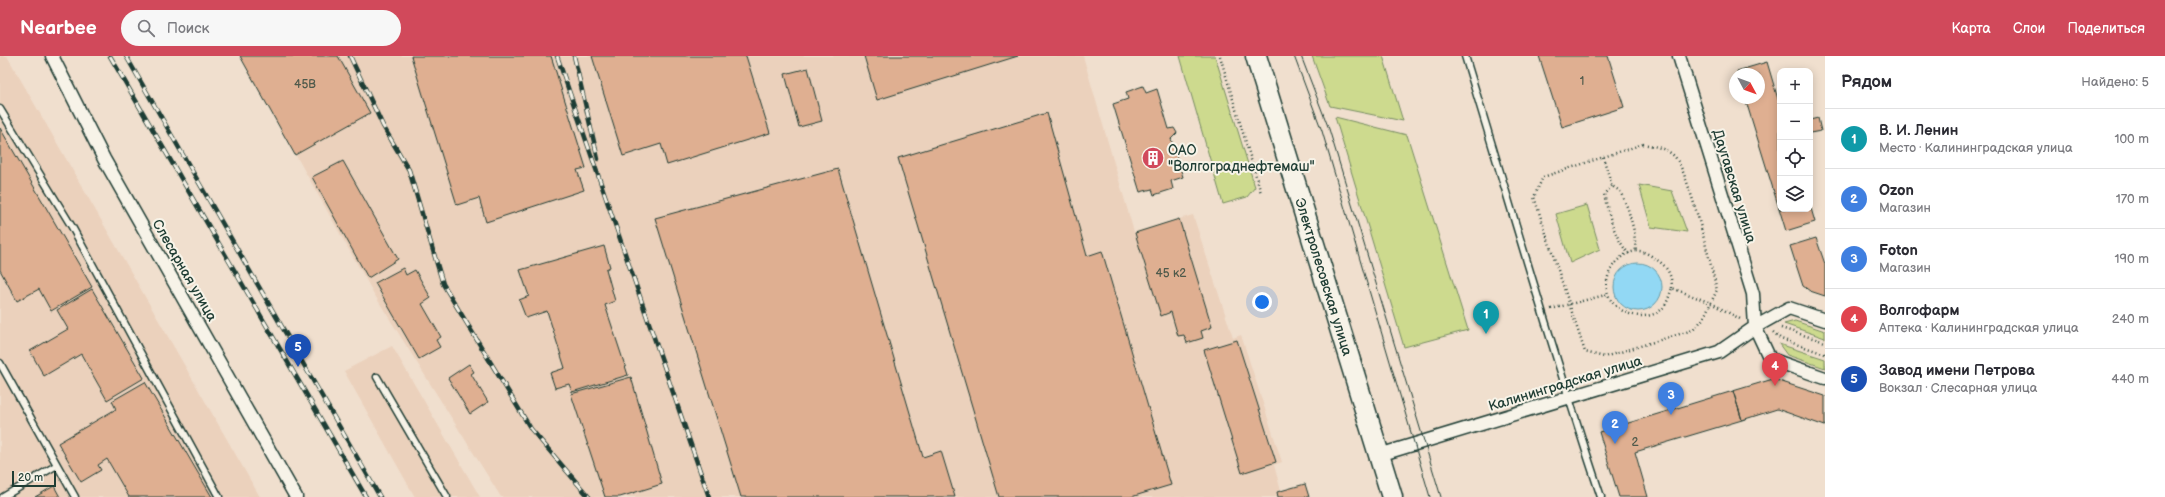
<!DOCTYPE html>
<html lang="ru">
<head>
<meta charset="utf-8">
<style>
	:root { --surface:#fff; --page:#f7f7f7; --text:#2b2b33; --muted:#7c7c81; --line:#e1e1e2; --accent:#d1495b }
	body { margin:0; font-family:"Balsamiq Sans",sans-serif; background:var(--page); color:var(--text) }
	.controls { position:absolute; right:12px; top:12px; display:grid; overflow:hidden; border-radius:8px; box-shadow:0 2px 10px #0003 }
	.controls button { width:36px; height:36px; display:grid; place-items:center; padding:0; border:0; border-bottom:1px solid var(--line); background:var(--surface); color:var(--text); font:20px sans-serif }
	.compass { position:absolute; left:1729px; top:12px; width:36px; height:36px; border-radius:50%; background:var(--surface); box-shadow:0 2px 10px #0003; rotate:131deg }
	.scale { position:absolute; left:12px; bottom:10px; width:44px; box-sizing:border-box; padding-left:4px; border:2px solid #1f3d34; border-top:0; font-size:11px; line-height:14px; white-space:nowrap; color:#1f3d34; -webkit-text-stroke:3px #f7f3e8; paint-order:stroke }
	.you { position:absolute; left:1262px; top:246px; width:14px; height:14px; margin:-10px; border:3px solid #fff; border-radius:50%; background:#1a73e8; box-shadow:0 0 0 6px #1a73e833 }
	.badge { display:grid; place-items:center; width:26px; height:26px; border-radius:50%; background:var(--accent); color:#fff; font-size:13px; font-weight:700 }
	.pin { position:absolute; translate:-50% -33px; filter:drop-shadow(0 1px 2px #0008) }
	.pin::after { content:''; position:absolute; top:21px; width:14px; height:12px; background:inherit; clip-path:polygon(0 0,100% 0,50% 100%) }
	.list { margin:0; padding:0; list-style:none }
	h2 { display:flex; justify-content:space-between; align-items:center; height:52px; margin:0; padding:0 16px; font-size:17px }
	h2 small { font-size:13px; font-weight:400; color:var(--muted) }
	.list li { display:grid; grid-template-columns:26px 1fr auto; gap:12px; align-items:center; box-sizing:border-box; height:60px; padding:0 16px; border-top:1px solid var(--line) }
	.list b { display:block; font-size:15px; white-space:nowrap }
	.list p { margin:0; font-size:13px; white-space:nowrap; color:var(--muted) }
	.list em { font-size:13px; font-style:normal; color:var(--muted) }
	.icon { flex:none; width:22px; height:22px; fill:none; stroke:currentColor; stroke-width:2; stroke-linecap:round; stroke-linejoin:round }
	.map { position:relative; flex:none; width:1825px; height:441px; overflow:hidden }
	header { display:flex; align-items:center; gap:24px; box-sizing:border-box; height:56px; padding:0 20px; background:var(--accent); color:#fff }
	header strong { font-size:19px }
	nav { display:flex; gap:22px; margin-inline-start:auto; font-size:14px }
	.search { width:280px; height:36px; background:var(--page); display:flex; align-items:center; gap:10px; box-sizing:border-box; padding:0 14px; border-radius:22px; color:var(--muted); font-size:15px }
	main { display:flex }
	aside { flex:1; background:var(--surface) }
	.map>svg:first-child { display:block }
</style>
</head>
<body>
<header>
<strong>Nearbee</strong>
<div class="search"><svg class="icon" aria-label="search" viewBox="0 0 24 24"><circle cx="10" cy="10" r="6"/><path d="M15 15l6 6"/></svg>Поиск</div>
<nav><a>Карта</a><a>Слои</a><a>Поделиться</a></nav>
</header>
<main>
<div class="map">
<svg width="1825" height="441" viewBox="0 0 1825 441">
	<rect width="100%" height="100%" fill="#f0dfce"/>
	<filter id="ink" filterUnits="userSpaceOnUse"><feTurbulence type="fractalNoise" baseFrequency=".025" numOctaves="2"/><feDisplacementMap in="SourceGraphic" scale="8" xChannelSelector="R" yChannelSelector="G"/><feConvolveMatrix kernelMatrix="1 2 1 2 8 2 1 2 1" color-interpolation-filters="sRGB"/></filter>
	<g filter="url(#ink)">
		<path fill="#ebd1bc" d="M 0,0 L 7,0 L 260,441 L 0,441 Z
			M 240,0 L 1083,0 L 1134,176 L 1193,159 L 1233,282 L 1241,279 L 1282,406 L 1274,409 L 1281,435 L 1305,428 L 1309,441 L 501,441 L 374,238 Z
			M 392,290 L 480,441 L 415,441 L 344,315 Z"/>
		<path fill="#cdda8e" stroke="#768c61" d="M 1180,0 L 1215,0 L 1255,131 L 1247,141 L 1223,148 Z
			M 1312,0 L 1383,0 L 1403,65 L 1330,50 Z
			M 1335,61 L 1407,79 L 1468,274 L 1404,291 Z
			M 1639,129 L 1672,135 L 1687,176 L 1651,171 Z
			M 1587,149 L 1600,193 L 1570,207 L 1556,158 Z
			M 1795,265 L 1825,275 L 1825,282 L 1784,268 Z
			M 1779,288 L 1825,303 L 1825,312 L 1787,299 Z"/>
		<path fill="#92d8f4" stroke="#649aa7" d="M1614 231a24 24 0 1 1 48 0a24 24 0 1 1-48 0Z"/>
		<path fill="#dfaf91" stroke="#1f3d34" d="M 240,0 L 338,0 L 370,57 L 295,99 Z
			M 411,0 L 551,0 L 586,112 L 577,114 L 584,134 L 486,166 L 479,142 L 457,149 Z
			M 592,0 L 746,0 L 770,77 L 667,109 L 661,88 L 623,100 Z
			M 864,0 L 1018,0 L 877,44 Z
			M 1539,0 L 1608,0 L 1624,51 L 1562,71 Z
			M 1767,6 L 1780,50 L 1780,153 L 1810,153 L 1810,149 L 1815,166 L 1786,175 L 1745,42 L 1759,42 L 1759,18 L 1738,18 L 1737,15 Z
			M 808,12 L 822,65 L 799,71 L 785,18 Z
			M 1143,30 L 1146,37 L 1157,33 L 1169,73 L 1174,72 L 1177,77 L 1171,83 L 1183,121 L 1171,125 L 1173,133 L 1154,139 L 1152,133 L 1140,136 L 1113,48 L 1128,43 L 1126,36 Z
			M 1047,57 L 1087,200 L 1102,195 L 1171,429 L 1131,441 L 999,441 L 898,102 Z
			M 1818,62 L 1821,75 L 1810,77 L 1810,64 Z
			M 0,72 L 92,231 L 51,255 L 39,233 L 17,245 L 0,214 Z
			M 343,105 L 398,203 L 368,222 L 312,121 Z
			M 838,113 L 923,401 L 941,395 L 955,441 L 741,441 L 655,162 Z
			M 1179,163 L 1212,271 L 1201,275 L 1203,282 L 1187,287 L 1184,279 L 1178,280 L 1171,256 L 1161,260 L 1135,177 Z
			M 1816,182 L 1825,208 L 1825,240 L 1810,235 L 1803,230 L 1790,190 Z
			M 604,190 L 610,211 L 606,213 L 615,245 L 605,249 L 628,319 L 572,336 L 569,328 L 555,332 L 550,317 L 565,312 L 547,255 L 526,262 L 519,244 L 529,240 L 520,214 Z
			M 403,212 L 406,219 L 415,214 L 431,242 L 422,248 L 441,281 L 436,284 L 440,291 L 419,303 L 375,227 Z
			M 92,233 L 144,322 L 107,344 L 81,298 L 44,320 L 30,295 L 68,273 L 57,254 Z
			M 1237,284 L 1276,406 L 1242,417 L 1204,294 Z
			M 469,308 L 474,316 L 471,318 L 488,346 L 470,358 L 448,322 Z
			M 631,321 L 662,428 L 620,441 L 605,441 L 571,338 Z
			M 1773,323 L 1825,340 L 1825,370 L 1777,353 L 1742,364 L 1733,335 Z
			M 145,326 L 212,441 L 129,441 L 107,403 L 98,409 L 101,414 L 81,426 L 58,387 L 116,353 L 112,345 Z
			M 1733,335 L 1742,364 L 1635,396 L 1648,441 L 1619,441 L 1599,376 Z
			M 1305,428 L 1309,441 L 1278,441 L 1277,436 Z
			M 54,430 L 60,441 L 35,441 Z"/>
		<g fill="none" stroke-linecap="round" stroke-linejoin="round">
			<g stroke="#1f3d34" stroke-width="9">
				<path id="lane" d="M 1465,0 C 1510,147 1552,295 1601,441
					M 0,53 L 72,171 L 219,441
					M 0,307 L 75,441
					M 377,321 L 447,441
					M 3,441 L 57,409"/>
			</g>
			<g stroke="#1f3d34" stroke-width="15">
				<path id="street" d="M 52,0 L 104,103 L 296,441
					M 1679,0 L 1753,238 L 1755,271 L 1770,303 L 1825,322
					M 1379,399 L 1719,296 L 1755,271 L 1789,252 L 1825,264"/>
			</g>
			<g stroke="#1f3d34" stroke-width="23">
				<g id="primary">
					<path id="s1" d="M 1256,0 L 1392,441"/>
				</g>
			</g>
			<path stroke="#1f3d34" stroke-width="2.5" stroke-dasharray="1 3" stroke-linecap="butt" d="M 1220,0 L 1261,137
				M 1643,88 C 1654,90 1666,92 1674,100 C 1688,113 1711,210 1717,234 L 1703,263 L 1693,274 L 1604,301 L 1585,296 L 1534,141 L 1543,121 Z
				M 1603,101 L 1612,130 L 1620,135 L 1628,153 L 1634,175 L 1636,196
				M 1612,130 L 1604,138 C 1609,160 1614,181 1629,198
				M 1672,232 C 1672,222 1669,213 1660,206 C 1654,202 1646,195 1638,195 C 1614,196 1597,228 1613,247 C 1624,260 1647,265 1661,254 C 1667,249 1669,240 1672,232 L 1711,247 L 1742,264
				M 1551,253 L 1609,238
				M 1781,272 L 1825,286
				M 1773,276 L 1781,283 L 1825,298"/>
			<use href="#lane" stroke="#f7f3e8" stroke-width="6"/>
			<use href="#street" stroke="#f7f3e8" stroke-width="12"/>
			<use href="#primary" stroke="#f7f3e8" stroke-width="20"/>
			<path stroke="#1f3d34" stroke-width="1" d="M 1294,0 L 1322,75 L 1430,441
				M 1301,0 L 1329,73 L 1441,441"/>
			<g stroke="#1f3d34" stroke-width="4.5">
				<path id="rail" d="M 110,0 L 366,441
					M 126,0 L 380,441
					M 350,0 L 383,70 L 409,114 L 443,228 L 531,373 L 589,441
					M 557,0 L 709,441
					M 574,0 L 598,103"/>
			</g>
			<use href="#rail" stroke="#f7f3e8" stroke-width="3" stroke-dasharray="9" stroke-linecap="butt"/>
		</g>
	</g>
	<defs>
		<g id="building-disc" transform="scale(1.15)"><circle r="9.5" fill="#d1495b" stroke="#f7f3e8"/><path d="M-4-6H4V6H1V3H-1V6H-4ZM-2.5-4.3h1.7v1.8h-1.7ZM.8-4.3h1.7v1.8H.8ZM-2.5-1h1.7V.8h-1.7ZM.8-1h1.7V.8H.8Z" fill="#fff"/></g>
	</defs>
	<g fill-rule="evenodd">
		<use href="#building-disc" x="1153" y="102"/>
	</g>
	<g text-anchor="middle" stroke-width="4" stroke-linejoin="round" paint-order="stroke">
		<g font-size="12" fill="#4f5a4b">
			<text x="1582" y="29">1</text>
			<text x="305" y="32">45В</text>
			<text x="1171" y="221">45 к2</text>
			<text x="1635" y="390">2</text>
		</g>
		<g font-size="14" fill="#1f3d34" stroke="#f7f3e8" text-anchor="start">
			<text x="1168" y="99">ОАО<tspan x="1168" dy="16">"Волгограднефтемаш"</tspan></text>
		</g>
		<g font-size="14" fill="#1f3d34" stroke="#f7f3e8">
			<text transform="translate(1735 130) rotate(73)" y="5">Даугавская улица</text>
			<text transform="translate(185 214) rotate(60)" y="5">Слесарная улица</text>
			<text dy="5" stroke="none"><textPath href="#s1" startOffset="231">Электролесовская улица</textPath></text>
			<text transform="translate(1565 327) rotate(-17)" y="5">Калининградская улица</text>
		</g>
	</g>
</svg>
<div class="controls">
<button>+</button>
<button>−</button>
<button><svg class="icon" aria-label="locate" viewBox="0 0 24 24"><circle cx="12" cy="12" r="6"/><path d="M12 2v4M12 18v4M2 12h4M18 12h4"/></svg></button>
<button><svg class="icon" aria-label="layers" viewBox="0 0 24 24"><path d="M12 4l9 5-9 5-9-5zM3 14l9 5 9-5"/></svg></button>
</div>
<svg class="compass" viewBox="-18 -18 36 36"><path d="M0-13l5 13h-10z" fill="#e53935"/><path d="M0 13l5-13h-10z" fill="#7c7c81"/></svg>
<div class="scale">20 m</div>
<div class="you"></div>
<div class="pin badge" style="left:1486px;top:278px;background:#0f9aa8">1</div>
<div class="pin badge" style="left:1615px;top:388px;background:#3f7fe0">2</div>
<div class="pin badge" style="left:1671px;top:359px;background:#3f7fe0">3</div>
<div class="pin badge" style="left:1775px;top:330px;background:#e0444e">4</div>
<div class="pin badge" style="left:298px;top:311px;background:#1a4fb4">5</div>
</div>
<aside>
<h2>Рядом<small>Найдено: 5</small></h2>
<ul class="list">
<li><span class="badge" style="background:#0f9aa8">1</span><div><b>В. И. Ленин</b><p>Место · Калининградская улица</p></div><em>100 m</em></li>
<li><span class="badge" style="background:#3f7fe0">2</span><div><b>Ozon</b><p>Магазин</p></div><em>170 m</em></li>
<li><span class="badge" style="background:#3f7fe0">3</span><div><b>Foton</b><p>Магазин</p></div><em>190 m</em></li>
<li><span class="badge" style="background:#e0444e">4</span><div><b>Волгофарм</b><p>Аптека · Калининградская улица</p></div><em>240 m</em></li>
<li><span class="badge" style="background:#1a4fb4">5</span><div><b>Завод имени Петрова</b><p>Вокзал · Слесарная улица</p></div><em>440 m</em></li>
</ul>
</aside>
</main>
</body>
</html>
